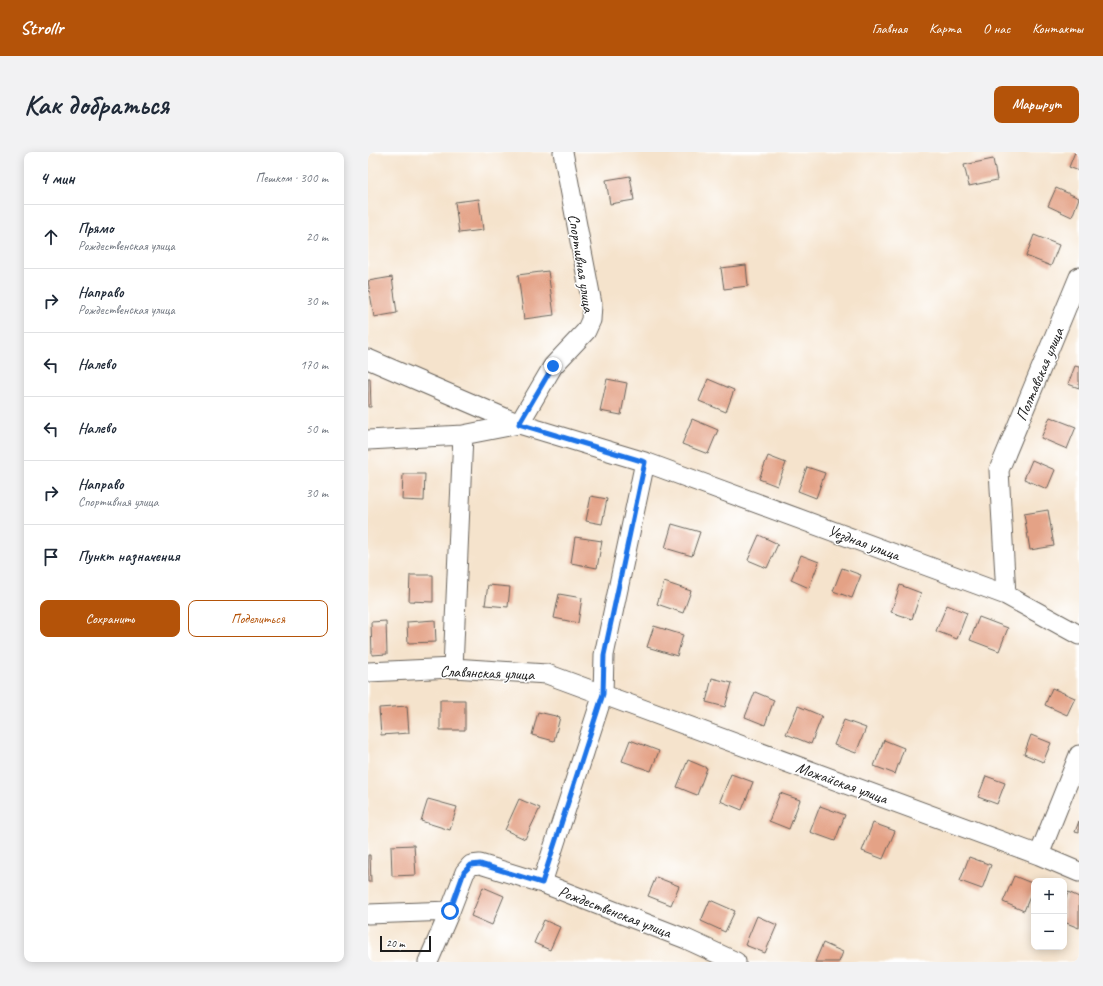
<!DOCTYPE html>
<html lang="ru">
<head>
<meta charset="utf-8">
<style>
	:root { --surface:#fff; --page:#f2f2f3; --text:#1f2937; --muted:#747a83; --line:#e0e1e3; --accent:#b45309 }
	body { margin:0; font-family:Caveat,sans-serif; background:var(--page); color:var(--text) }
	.controls { position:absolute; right:12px; bottom:12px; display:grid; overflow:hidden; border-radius:8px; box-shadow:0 2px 10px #0003 }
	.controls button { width:36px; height:36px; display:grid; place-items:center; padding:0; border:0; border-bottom:1px solid var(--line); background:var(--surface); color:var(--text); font:20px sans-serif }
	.scale { position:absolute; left:12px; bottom:10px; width:51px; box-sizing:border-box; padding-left:4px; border:2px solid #1c1c1c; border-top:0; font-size:11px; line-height:14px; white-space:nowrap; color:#1c1c1c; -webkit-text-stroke:3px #fff; paint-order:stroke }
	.stop { position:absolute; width:12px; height:12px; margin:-9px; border:3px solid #1a73e8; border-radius:50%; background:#fff }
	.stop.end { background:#1a73e8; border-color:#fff; box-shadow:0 1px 4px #0008 }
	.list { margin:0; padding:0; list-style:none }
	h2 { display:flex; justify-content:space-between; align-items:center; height:52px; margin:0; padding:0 16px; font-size:17px }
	h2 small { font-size:13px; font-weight:400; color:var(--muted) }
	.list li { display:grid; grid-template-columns:26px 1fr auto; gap:12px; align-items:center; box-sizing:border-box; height:64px; padding:0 16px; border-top:1px solid var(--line) }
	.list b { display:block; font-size:15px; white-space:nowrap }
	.list p { margin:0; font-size:13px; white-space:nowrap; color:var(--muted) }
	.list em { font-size:13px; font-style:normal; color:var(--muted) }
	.actions { display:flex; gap:8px; padding:12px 16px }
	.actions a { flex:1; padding:9px 0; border:1px solid var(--accent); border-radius:8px; text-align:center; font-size:14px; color:var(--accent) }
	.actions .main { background:var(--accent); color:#fff }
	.icon { flex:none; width:22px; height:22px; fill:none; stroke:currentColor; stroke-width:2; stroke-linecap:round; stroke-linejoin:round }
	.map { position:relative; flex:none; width:711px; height:810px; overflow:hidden; border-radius:8px }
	header { display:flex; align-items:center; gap:24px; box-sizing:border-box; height:56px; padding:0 20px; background:var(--accent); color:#fff }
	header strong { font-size:19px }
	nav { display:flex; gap:22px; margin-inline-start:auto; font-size:14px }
	.intro { display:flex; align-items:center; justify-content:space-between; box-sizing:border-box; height:96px; padding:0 24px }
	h1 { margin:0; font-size:28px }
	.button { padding:10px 18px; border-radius:8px; background:var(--accent); color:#fff; font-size:14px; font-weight:700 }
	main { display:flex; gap:24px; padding:0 24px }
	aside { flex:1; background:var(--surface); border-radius:8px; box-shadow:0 2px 10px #0003 }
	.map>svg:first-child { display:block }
</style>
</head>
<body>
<header>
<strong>Strollr</strong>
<nav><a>Главная</a><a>Карта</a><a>О нас</a><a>Контакты</a></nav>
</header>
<div class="intro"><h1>Как добраться</h1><a class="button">Маршрут</a></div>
<main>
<aside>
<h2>4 мин<small>Пешком · 300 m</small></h2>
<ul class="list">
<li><svg class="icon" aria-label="ahead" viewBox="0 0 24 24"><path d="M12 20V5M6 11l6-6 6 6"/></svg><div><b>Прямо</b><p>Рождественская улица</p></div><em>20 m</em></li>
<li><svg class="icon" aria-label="right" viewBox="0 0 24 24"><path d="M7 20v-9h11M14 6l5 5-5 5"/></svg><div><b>Направо</b><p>Рождественская улица</p></div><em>30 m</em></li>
<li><svg class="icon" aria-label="left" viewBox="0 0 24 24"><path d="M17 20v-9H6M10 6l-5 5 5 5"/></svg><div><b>Налево</b></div><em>170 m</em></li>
<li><svg class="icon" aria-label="left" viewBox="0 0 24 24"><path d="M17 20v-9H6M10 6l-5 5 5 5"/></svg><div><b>Налево</b></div><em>50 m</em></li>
<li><svg class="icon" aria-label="right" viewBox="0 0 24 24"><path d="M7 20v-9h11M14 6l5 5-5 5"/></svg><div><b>Направо</b><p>Спортивная улица</p></div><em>30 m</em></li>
<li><svg class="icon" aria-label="arrive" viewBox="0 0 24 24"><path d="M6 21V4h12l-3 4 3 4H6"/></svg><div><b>Пункт назначения</b></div></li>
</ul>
<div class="actions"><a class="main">Сохранить</a><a>Поделиться</a></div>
</aside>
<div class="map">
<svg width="711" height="810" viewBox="0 0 711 810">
	<rect width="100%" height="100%" fill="#fff"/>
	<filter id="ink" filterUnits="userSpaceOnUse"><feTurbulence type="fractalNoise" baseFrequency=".025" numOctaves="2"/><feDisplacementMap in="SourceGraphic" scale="8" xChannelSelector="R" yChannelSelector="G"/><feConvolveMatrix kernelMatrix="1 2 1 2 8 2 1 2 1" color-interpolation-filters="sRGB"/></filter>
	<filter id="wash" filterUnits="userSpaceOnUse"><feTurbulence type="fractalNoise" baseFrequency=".012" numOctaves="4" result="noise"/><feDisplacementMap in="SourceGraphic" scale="16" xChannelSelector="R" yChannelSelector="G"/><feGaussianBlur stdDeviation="0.9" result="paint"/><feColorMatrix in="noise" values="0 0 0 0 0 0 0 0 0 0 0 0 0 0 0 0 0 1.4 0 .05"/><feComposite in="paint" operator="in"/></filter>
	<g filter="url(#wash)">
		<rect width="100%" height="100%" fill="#f5e3cc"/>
		<g id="blocks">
			<path fill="#e4a286" d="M 707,0 L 711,0 L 711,19 L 701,15 Z
				M 625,7 L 629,28 L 601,34 L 596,13 Z
				M 262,24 L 266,48 L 242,52 L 238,28 Z
				M 688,36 L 711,46 L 704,65 L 680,54 Z
				M 111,47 L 115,78 L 91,81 L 87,50 Z
				M 666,83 L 691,93 L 683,114 L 658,104 Z
				M 378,113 L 380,134 L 356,137 L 353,116 Z
				M 180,119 L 186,163 L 156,167 L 150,123 Z
				M 24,125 L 29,161 L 6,165 L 0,129 Z
				M 707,214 L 711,215 L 711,236 L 700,232 Z
				M 0,226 L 2,226 L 3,255 L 0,255 Z
				M 239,227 L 259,231 L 253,263 L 232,259 Z
				M 340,227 L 366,238 L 358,260 L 331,249 Z
				M 682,265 L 708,275 L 699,297 L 673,286 Z
				M 324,267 L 350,278 L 340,302 L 314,292 Z
				M 400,304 L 418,311 L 409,334 L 391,327 Z
				M 664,308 L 687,318 L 679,337 L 656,327 Z
				M 439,315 L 457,321 L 448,346 L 430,339 Z
				M 35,322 L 57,322 L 56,349 L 34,348 Z
				M 223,344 L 239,347 L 234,372 L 218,369 Z
				M 680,358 L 686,394 L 662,398 L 656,362 Z
				M 304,372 L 332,380 L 324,404 L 297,396 Z
				M 391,383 L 410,392 L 399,416 L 380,408 Z
				M 207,385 L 234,389 L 229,416 L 203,411 Z
				M 433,403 L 451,410 L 441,436 L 423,428 Z
				M 474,416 L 493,423 L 484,446 L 465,439 Z
				M 42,423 L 65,423 L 65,450 L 41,449 Z
				M 296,430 L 323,439 L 315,461 L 289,452 Z
				M 120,433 L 142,435 L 140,455 L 117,453 Z
				M 532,433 L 553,441 L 544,467 L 523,460 Z
				M 191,442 L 214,446 L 210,471 L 186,466 Z
				M 579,453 L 599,461 L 589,487 L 568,479 Z
				M 611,465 L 640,476 L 631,499 L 602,488 Z
				M 67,468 L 68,490 L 40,491 L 39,470 Z
				M 18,469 L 19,502 L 4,503 L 3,470 Z
				M 286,474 L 315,483 L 309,504 L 279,495 Z
				M 344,526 L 364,531 L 357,555 L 338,550 Z
				M 684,536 L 707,546 L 699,563 L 677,553 Z
				M 387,540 L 406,548 L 397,573 L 377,565 Z
				M 72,548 L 97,548 L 97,578 L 72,578 Z
				M 39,554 L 41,581 L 13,583 L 11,556 Z
				M 430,554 L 454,564 L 443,592 L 418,582 Z
				M 170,560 L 192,565 L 186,589 L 164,583 Z
				M 476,568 L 498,576 L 488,601 L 466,593 Z
				M 663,583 L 683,591 L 675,610 L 656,602 Z
				M 262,588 L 291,599 L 283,619 L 254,609 Z
				M 516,588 L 536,596 L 527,622 L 506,614 Z
				M 320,608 L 339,616 L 329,643 L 309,635 Z
				M 363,622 L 385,630 L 374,658 L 352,649 Z
				M 618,624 L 637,631 L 629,652 L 610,645 Z
				M 412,641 L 432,648 L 421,677 L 401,669 Z
				M 60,647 L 89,655 L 82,678 L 53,669 Z
				M 151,647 L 172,656 L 157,687 L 137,678 Z
				M 452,654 L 477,663 L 467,689 L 442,680 Z
				M 711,669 L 711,681 L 707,680 Z
				M 505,671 L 527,679 L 515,707 L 494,699 Z
				M 46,693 L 48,723 L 24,724 L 23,694 Z
				M 0,703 L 2,703 L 3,730 L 0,730 Z
				M 601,705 L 623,713 L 614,737 L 592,729 Z
				M 646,724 L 666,732 L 666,735 L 656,759 L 635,750 Z
				M 288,725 L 311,734 L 303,753 L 280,744 Z
				M 115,735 L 136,744 L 124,773 L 103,764 Z
				M 700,740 L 711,745 L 711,776 L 696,770 L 696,751 Z
				M 342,748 L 367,759 L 357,780 L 333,769 Z
				M 389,764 L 409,773 L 397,801 L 377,793 Z
				M 176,768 L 192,775 L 182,798 L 166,791 Z
				M 455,791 L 475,800 L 471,810 L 447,810 Z"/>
		</g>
	</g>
	<g filter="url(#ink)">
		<use href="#blocks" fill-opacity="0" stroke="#68625a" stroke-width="1"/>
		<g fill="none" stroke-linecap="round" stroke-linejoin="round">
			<g stroke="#68625a" stroke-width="21">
				<path id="minor" d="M 0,207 L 151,272 L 277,310 L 236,503 L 235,542 L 174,731
					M 0,288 L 95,283 L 151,272 L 185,214 L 218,179 L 223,168 L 224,152 L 195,0
					M 277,310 L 638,443 L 711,483
					M 638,443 L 631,318 L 711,125
					M 85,516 L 95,283
					M 0,520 L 85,516 L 179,522 L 671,703 L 711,720
					M 671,703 L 711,603
					M 0,762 L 82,759
					M 60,810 L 82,759 L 97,720 L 103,713 L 112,712 L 174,731 L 318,787 L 368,810"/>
			</g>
			<use href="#minor" stroke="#fff" stroke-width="19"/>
		</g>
	</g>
	<g fill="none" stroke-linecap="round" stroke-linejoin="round" filter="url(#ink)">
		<path stroke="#1a73e8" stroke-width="5" d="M 82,759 L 96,720 L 103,713 L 112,712 L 174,731 L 235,542 L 236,503 L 277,310 L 151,272 L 185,214"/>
	</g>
	<g text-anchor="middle" stroke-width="3" stroke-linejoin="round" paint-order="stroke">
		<g font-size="16" fill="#1c1c1c" stroke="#fff">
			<text transform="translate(214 111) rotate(81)" y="6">Спортивная улица</text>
			<text transform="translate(671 222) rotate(-67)" y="6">Полтавская улица</text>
			<text transform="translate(496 390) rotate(20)" y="6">Уездная улица</text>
			<text transform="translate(119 520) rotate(2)" y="6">Славянская улица</text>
			<text transform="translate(474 630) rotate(20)" y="6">Можайская улица</text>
			<text transform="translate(247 759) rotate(21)" y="6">Рождественская улица</text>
		</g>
	</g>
</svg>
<div class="controls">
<button>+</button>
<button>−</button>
</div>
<div class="scale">20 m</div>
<div class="stop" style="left:82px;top:759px"></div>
<div class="stop end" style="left:185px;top:214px"></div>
</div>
</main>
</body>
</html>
